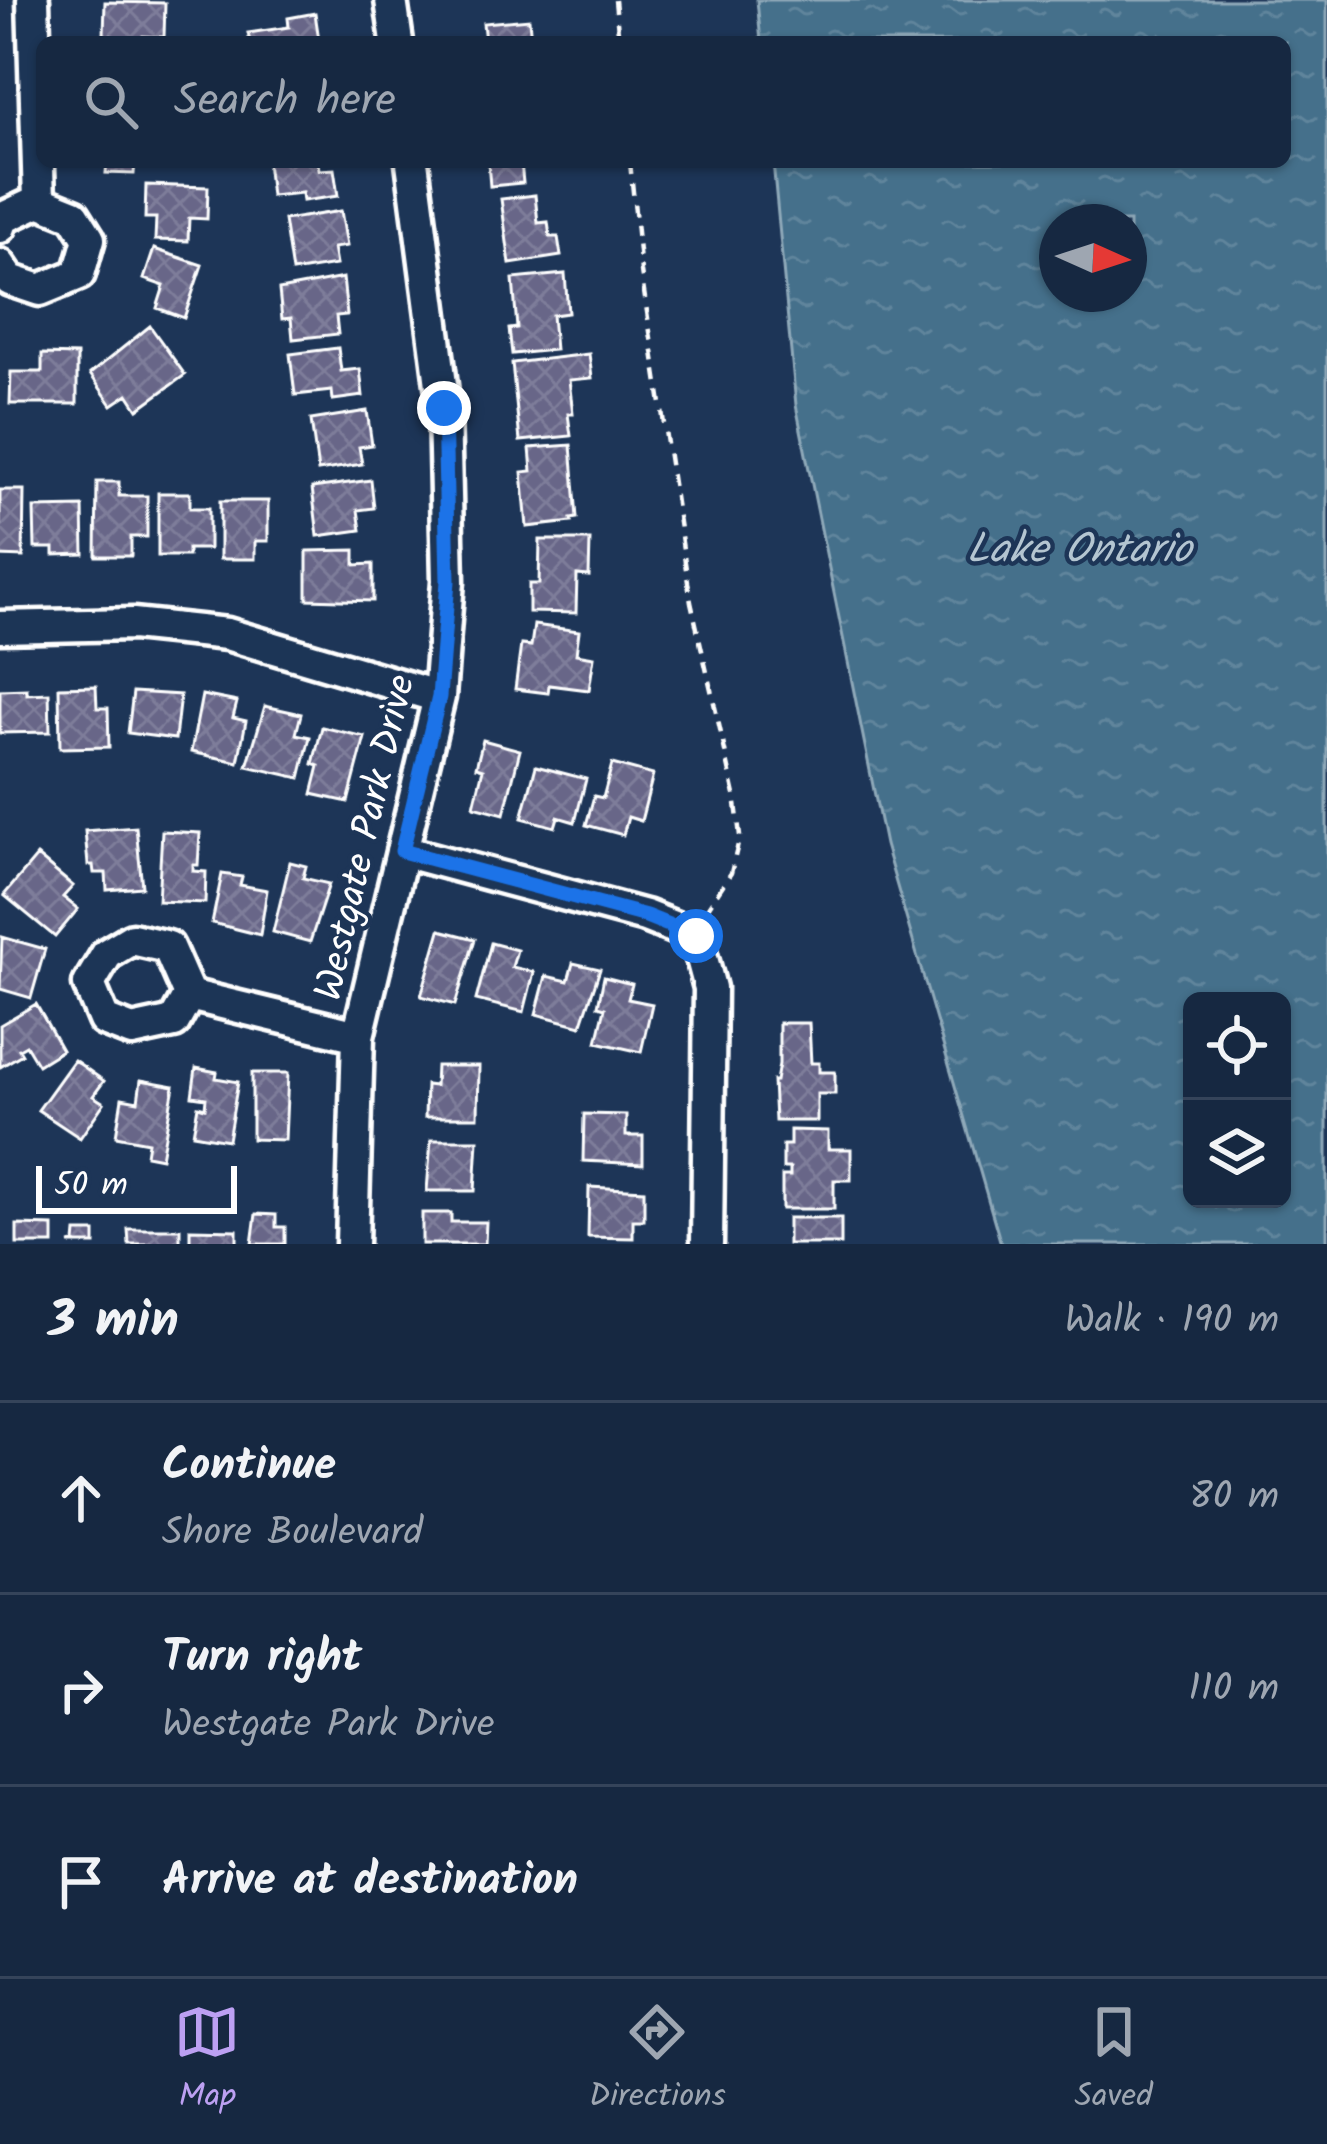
<!DOCTYPE html>
<html lang="en">
<head>
<meta charset="utf-8">
<style>
	:root { --surface:#162841; --page:#1f3048; --text:#f1f3f6; --muted:#9ea6b1; --line:#35445a; --accent:#bca0f2 }
	body { margin:0; font-family:Kalam,sans-serif; background:var(--page); color:var(--text) }
	.controls { position:absolute; right:36px; bottom:36px; display:grid; overflow:hidden; border-radius:18px; box-shadow:0 3px 9px #0004 }
	.controls button { width:108px; height:108px; display:grid; place-items:center; padding:0; border:0; border-bottom:3px solid var(--line); background:var(--surface); color:var(--text); font:60px sans-serif }
	.compass { position:absolute; left:1039px; top:204px; width:108px; height:108px; border-radius:50%; background:var(--surface); box-shadow:0 3px 9px #0004; rotate:93deg }
	.scale { position:absolute; left:36px; bottom:30px; width:201px; box-sizing:border-box; padding-left:12px; border:6px solid #fff; border-top:0; font-size:33px; line-height:42px; white-space:nowrap; color:#fff; -webkit-text-stroke:9px #1d3557; paint-order:stroke }
	.stop { position:absolute; width:36px; height:36px; margin:-27px; border:9px solid #1a73e8; border-radius:50%; background:#fff }
	.stop.end { background:#1a73e8; border-color:#fff; box-shadow:0 3px 12px #0008 }
	.list { margin:0; padding:0; list-style:none }
	h2 { display:flex; justify-content:space-between; align-items:center; height:156px; margin:0; padding:0 48px; font-size:51px }
	h2 small { font-size:39px; font-weight:400; color:var(--muted) }
	.list li { display:grid; grid-template-columns:78px 1fr auto; gap:36px; align-items:center; box-sizing:border-box; height:192px; padding:0 48px; border-top:3px solid var(--line) }
	.list b { display:block; font-size:45px; white-space:nowrap }
	.list p { margin:0; font-size:39px; white-space:nowrap; color:var(--muted) }
	.list em { font-size:39px; font-style:normal; color:var(--muted) }
	.icon { flex:none; width:66px; height:66px; fill:none; stroke:currentColor; stroke-width:2; stroke-linecap:round; stroke-linejoin:round }
	.map { position:relative; flex:none; width:1327px; height:1244px; overflow:hidden }
	.search { position:absolute; background:var(--surface); box-shadow:0 3px 9px #0004; left:36px; right:36px; top:36px; height:132px; display:flex; align-items:center; gap:30px; box-sizing:border-box; padding:0 42px; border-radius:18px; color:var(--muted); font-size:45px }
	.sheet { height:732px; background:var(--surface) }
	nav { display:flex; justify-content:space-around; align-items:center; box-sizing:border-box; height:168px; border-top:3px solid var(--line); background:var(--surface); font-size:33px; color:var(--muted) }
	nav a { display:grid; justify-items:center; gap:6px }
	nav .on { color:var(--accent) }
	.map>svg:first-child { display:block }
</style>
</head>
<body>
<div class="map">
<svg width="1327" height="1244" viewBox="0 0 1327 1244">
	<defs>
		<pattern id="water-ripples" width="26" height="14" patternUnits="userSpaceOnUse" patternTransform="scale(3)"><rect width="26" height="14" fill="#446f8b"/><path d="M2 4q2-2 4 0t4 0M15 11q2-2 4 0t4 0" fill="none" stroke="#60859c"/></pattern>
		<pattern id="building-cross-hatch" width="8" height="8" patternUnits="userSpaceOnUse" patternTransform="scale(3)"><rect width="8" height="8" fill="#676688"/><path d="M0 0l8 8M0 8l8-8" fill="none" stroke="#7e7d9a"/></pattern>
	</defs>
	<rect width="100%" height="100%" fill="#1d3557"/>
	<filter id="ink" filterUnits="userSpaceOnUse"><feTurbulence type="fractalNoise" baseFrequency=".00833" numOctaves="2"/><feDisplacementMap in="SourceGraphic" scale="24" xChannelSelector="R" yChannelSelector="G"/><feConvolveMatrix kernelMatrix="1 2 1 2 8 2 1 2 1" color-interpolation-filters="sRGB"/></filter>
	<g filter="url(#ink)">
		<path fill="url(#water-ripples)" stroke="#8fa9b9" stroke-width="3" fill-rule="evenodd" d="M 757,0 L 1327,0 L 1327,1244 L 1001,1244 L 885,845 L 796,405 L 773,162 L 1285,162 L 1285,42 L 761,42 ZM 1057,222 L 1129,222 L 1129,294 L 1057,294 ZM 1192,1001 L 1282,1001 L 1282,1199 L 1192,1199 Z"/>
		<path fill="url(#building-cross-hatch)" stroke="#fff" stroke-width="3" d="M 105,2 L 165,3 L 164,37 L 143,36 L 143,42 L 113,42 L 113,36 L 104,35 Z
			M 315,13 L 319,40 L 250,42 L 248,33 L 289,27 L 288,18 Z
			M 529,19 L 531,42 L 485,42 L 483,23 Z
			M 107,162 L 135,162 L 134,174 L 106,173 Z
			M 267,162 L 318,162 L 319,170 L 334,169 L 338,196 L 303,201 L 302,193 L 271,196 Z
			M 488,162 L 521,162 L 523,183 L 490,186 Z
			M 146,185 L 208,187 L 207,219 L 189,218 L 188,241 L 155,240 L 156,218 L 145,218 Z
			M 535,195 L 538,223 L 548,222 L 550,237 L 558,237 L 561,256 L 510,264 L 501,199 Z
			M 341,211 L 347,246 L 333,248 L 336,265 L 292,272 L 284,220 Z
			M 154,249 L 202,265 L 184,318 L 157,308 L 164,286 L 144,279 Z
			M 565,274 L 568,313 L 552,315 L 555,350 L 512,354 L 509,329 L 517,328 L 513,279 Z
			M 343,278 L 347,315 L 336,316 L 338,334 L 293,339 L 291,318 L 282,319 L 279,290 Z
			M 150,326 L 185,375 L 138,409 L 128,394 L 112,405 L 90,374 Z
			M 338,348 L 341,371 L 360,369 L 363,396 L 333,400 L 332,391 L 295,395 L 290,354 Z
			M 42,354 L 77,355 L 77,404 L 10,404 L 11,372 L 42,372 Z
			M 589,354 L 592,378 L 569,380 L 573,414 L 568,414 L 571,436 L 520,441 L 512,363 Z
			M 367,411 L 372,445 L 359,447 L 362,464 L 318,471 L 311,420 Z
			M 571,445 L 577,518 L 571,519 L 572,522 L 527,527 L 522,472 L 532,471 L 530,448 Z
			M 371,480 L 374,508 L 358,510 L 361,530 L 318,536 L 312,488 Z
			M 97,482 L 119,482 L 119,496 L 147,496 L 147,537 L 131,537 L 131,556 L 96,556 Z
			M 0,490 L 24,490 L 23,557 L 0,556 Z
			M 158,493 L 190,493 L 190,508 L 209,508 L 209,549 L 188,549 L 188,556 L 158,556 Z
			M 220,501 L 268,501 L 268,541 L 255,541 L 255,559 L 220,559 Z
			M 83,507 L 84,554 L 54,555 L 54,548 L 35,548 L 34,508 Z
			M 540,540 L 590,540 L 589,576 L 577,575 L 576,613 L 529,612 L 529,584 L 539,584 Z
			M 355,550 L 355,565 L 373,564 L 373,601 L 307,599 L 307,551 Z
			M 534,625 L 579,631 L 576,654 L 594,657 L 589,690 L 549,685 L 548,693 L 515,689 L 521,645 L 531,646 Z
			M 96,686 L 97,708 L 108,708 L 109,747 L 60,748 L 59,687 Z
			M 27,689 L 27,694 L 49,693 L 50,732 L 0,733 L 0,690 Z
			M 133,692 L 180,695 L 175,739 L 128,733 Z
			M 202,695 L 237,702 L 233,718 L 246,721 L 238,762 L 191,752 Z
			M 265,706 L 301,714 L 296,734 L 310,737 L 300,778 L 247,766 Z
			M 322,727 L 365,737 L 348,802 L 312,794 L 319,766 L 313,764 Z
			M 483,740 L 520,750 L 504,814 L 474,806 L 483,769 L 476,767 Z
			M 612,764 L 653,775 L 641,821 L 628,817 L 623,835 L 586,825 L 594,796 L 603,798 Z
			M 536,766 L 586,779 L 575,822 L 558,817 L 555,827 L 522,818 Z
			M 136,827 L 142,887 L 107,890 L 106,873 L 94,873 L 93,865 L 88,865 L 85,831 Z
			M 162,831 L 200,833 L 198,865 L 193,865 L 193,871 L 206,872 L 205,903 L 158,901 Z
			M 37,856 L 73,886 L 63,897 L 78,909 L 55,937 L 4,895 Z
			M 290,862 L 306,866 L 303,878 L 329,884 L 310,942 L 273,932 Z
			M 222,874 L 242,877 L 240,885 L 267,890 L 260,935 L 212,923 Z
			M 440,930 L 475,939 L 455,1005 L 421,996 Z
			M 2,937 L 45,949 L 31,998 L 0,989 Z
			M 491,943 L 517,950 L 512,967 L 534,972 L 524,1012 L 476,1000 Z
			M 573,963 L 600,969 L 581,1026 L 536,1014 L 546,976 L 568,981 Z
			M 604,977 L 632,984 L 628,999 L 652,1004 L 641,1052 L 597,1042 L 605,1008 L 598,1006 Z
			M 36,1004 L 62,1050 L 38,1065 L 26,1045 L 19,1049 L 22,1054 L 0,1067 L 0,1025 Z
			M 779,1023 L 809,1023 L 811,1063 L 819,1063 L 819,1072 L 835,1072 L 835,1094 L 817,1094 L 817,1121 L 775,1121 L 773,1081 L 776,1081 L 779,1064 Z
			M 74,1060 L 104,1081 L 93,1096 L 104,1103 L 80,1138 L 38,1110 Z
			M 436,1066 L 479,1066 L 478,1117 L 425,1117 L 426,1085 L 435,1086 Z
			M 196,1068 L 217,1072 L 216,1078 L 238,1082 L 228,1140 L 193,1134 L 198,1106 L 205,1108 L 206,1098 L 192,1096 Z
			M 252,1073 L 288,1073 L 285,1140 L 252,1139 Z
			M 141,1080 L 174,1086 L 161,1158 L 146,1155 L 148,1142 L 116,1136 L 122,1098 L 138,1101 Z
			M 584,1114 L 626,1115 L 626,1136 L 643,1136 L 643,1164 L 583,1161 Z
			M 790,1130 L 828,1131 L 828,1149 L 851,1149 L 851,1180 L 834,1180 L 834,1209 L 782,1209 L 782,1176 L 790,1176 L 790,1168 L 783,1168 L 783,1145 L 790,1145 Z
			M 431,1140 L 478,1140 L 475,1191 L 427,1191 Z
			M 589,1187 L 644,1190 L 644,1220 L 633,1220 L 633,1238 L 588,1237 Z
			M 422,1213 L 451,1213 L 451,1222 L 486,1222 L 485,1244 L 422,1244 Z
			M 256,1214 L 276,1215 L 276,1227 L 285,1227 L 285,1244 L 252,1244 Z
			M 788,1218 L 841,1218 L 841,1244 L 788,1244 Z
			M 17,1225 L 53,1226 L 53,1244 L 17,1244 Z
			M 128,1229 L 180,1229 L 180,1244 L 129,1244 Z
			M 190,1229 L 237,1230 L 237,1244 L 190,1244 Z
			M 76,1232 L 95,1232 L 95,1244 L 69,1244 L 75,1243 Z"/>
		<g fill="none" stroke-linecap="round" stroke-linejoin="round">
			<g stroke="#fff" stroke-width="39">
				<path id="minor" d="M 33,0 L 39,201
					M 391,0 L 397,42
					M 0,227 L 3,218 L 39,201 L 74,215 L 89,239 L 79,274 L 40,290 L 10,280 L 0,265
					M 0,627 L 133,624 L 227,634 L 439,697
					M 402,851 L 645,916 L 696,936 L 710,988 L 707,1244
					M 189,995 L 174,1022 L 132,1031 L 104,1020 L 89,984 L 107,954 L 132,939 L 168,947 L 189,995 L 358,1036
					M 352,1244 L 358,1036 L 439,697 L 448,581 L 444,408 L 412,162"/>
			</g>
			<path stroke="#fff" stroke-width="4.5" stroke-dasharray="12 9" stroke-linecap="butt" d="M 615,0 L 619,42
				M 630,162 L 641,272 L 691,602 L 735,795 L 740,836 L 731,873 L 707,909"/>
			<use href="#minor" stroke="#1d3557" stroke-width="30"/>
		</g>
	</g>
	<g fill="none" stroke-linecap="round" stroke-linejoin="round" filter="url(#ink)">
		<path stroke="#1a73e8" stroke-width="15" d="M 444,408 L 448,581 L 439,697 L 402,851 L 646,916 L 696,936"/>
	</g>
	<g text-anchor="middle" stroke-width="9" stroke-linejoin="round" paint-order="stroke">
		<g font-size="39" fill="#fff" stroke="#1d3557">
			<text transform="translate(363 837) rotate(-77)" y="14">Westgate Park Drive</text>
		</g>
		<g font-size="42" font-style="italic" fill="#b4c5d1" stroke="#1d3557">
			<text x="1079" y="562">Lake Ontario</text>
		</g>
	</g>
</svg>
<div class="controls">
<button><svg class="icon" aria-label="locate" viewBox="0 0 24 24"><circle cx="12" cy="12" r="6"/><path d="M12 2v4M12 18v4M2 12h4M18 12h4"/></svg></button>
<button><svg class="icon" aria-label="layers" viewBox="0 0 24 24"><path d="M12 4l9 5-9 5-9-5zM3 14l9 5 9-5"/></svg></button>
</div>
<svg class="compass" viewBox="-18 -18 36 36"><path d="M0-13l5 13h-10z" fill="#e53935"/><path d="M0 13l5-13h-10z" fill="#9ea6b1"/></svg>
<div class="scale">50 m</div>
<div class="stop" style="left:696px;top:936px"></div>
<div class="stop end" style="left:444px;top:408px"></div>
<div class="search"><svg class="icon" aria-label="search" viewBox="0 0 24 24"><circle cx="10" cy="10" r="6"/><path d="M15 15l6 6"/></svg>Search here</div>
</div>
<section class="sheet">
<h2>3 min<small>Walk · 190 m</small></h2>
<ul class="list">
<li><svg class="icon" aria-label="ahead" viewBox="0 0 24 24"><path d="M12 20V5M6 11l6-6 6 6"/></svg><div><b>Continue</b><p>Shore Boulevard</p></div><em>80 m</em></li>
<li><svg class="icon" aria-label="right" viewBox="0 0 24 24"><path d="M7 20v-9h11M14 6l5 5-5 5"/></svg><div><b>Turn right</b><p>Westgate Park Drive</p></div><em>110 m</em></li>
<li><svg class="icon" aria-label="arrive" viewBox="0 0 24 24"><path d="M6 21V4h12l-3 4 3 4H6"/></svg><div><b>Arrive at destination</b></div></li>
</ul>
</section>
<nav>
<a class="on"><svg class="icon" aria-label="map" viewBox="0 0 24 24"><path d="M3 6l6-2 6 2 6-2v14l-6 2-6-2-6 2zM9 4v14M15 6v14"/></svg>Map</a>
<a><svg class="icon" aria-label="directions" viewBox="0 0 24 24"><path d="M12 3l9 9-9 9-9-9zM9 14v-3h6M13 9l2 2-2 2"/></svg>Directions</a>
<a><svg class="icon" aria-label="saved" viewBox="0 0 24 24"><path d="M7 4h10v16l-5-4-5 4z"/></svg>Saved</a>
</nav>
</body>
</html>
